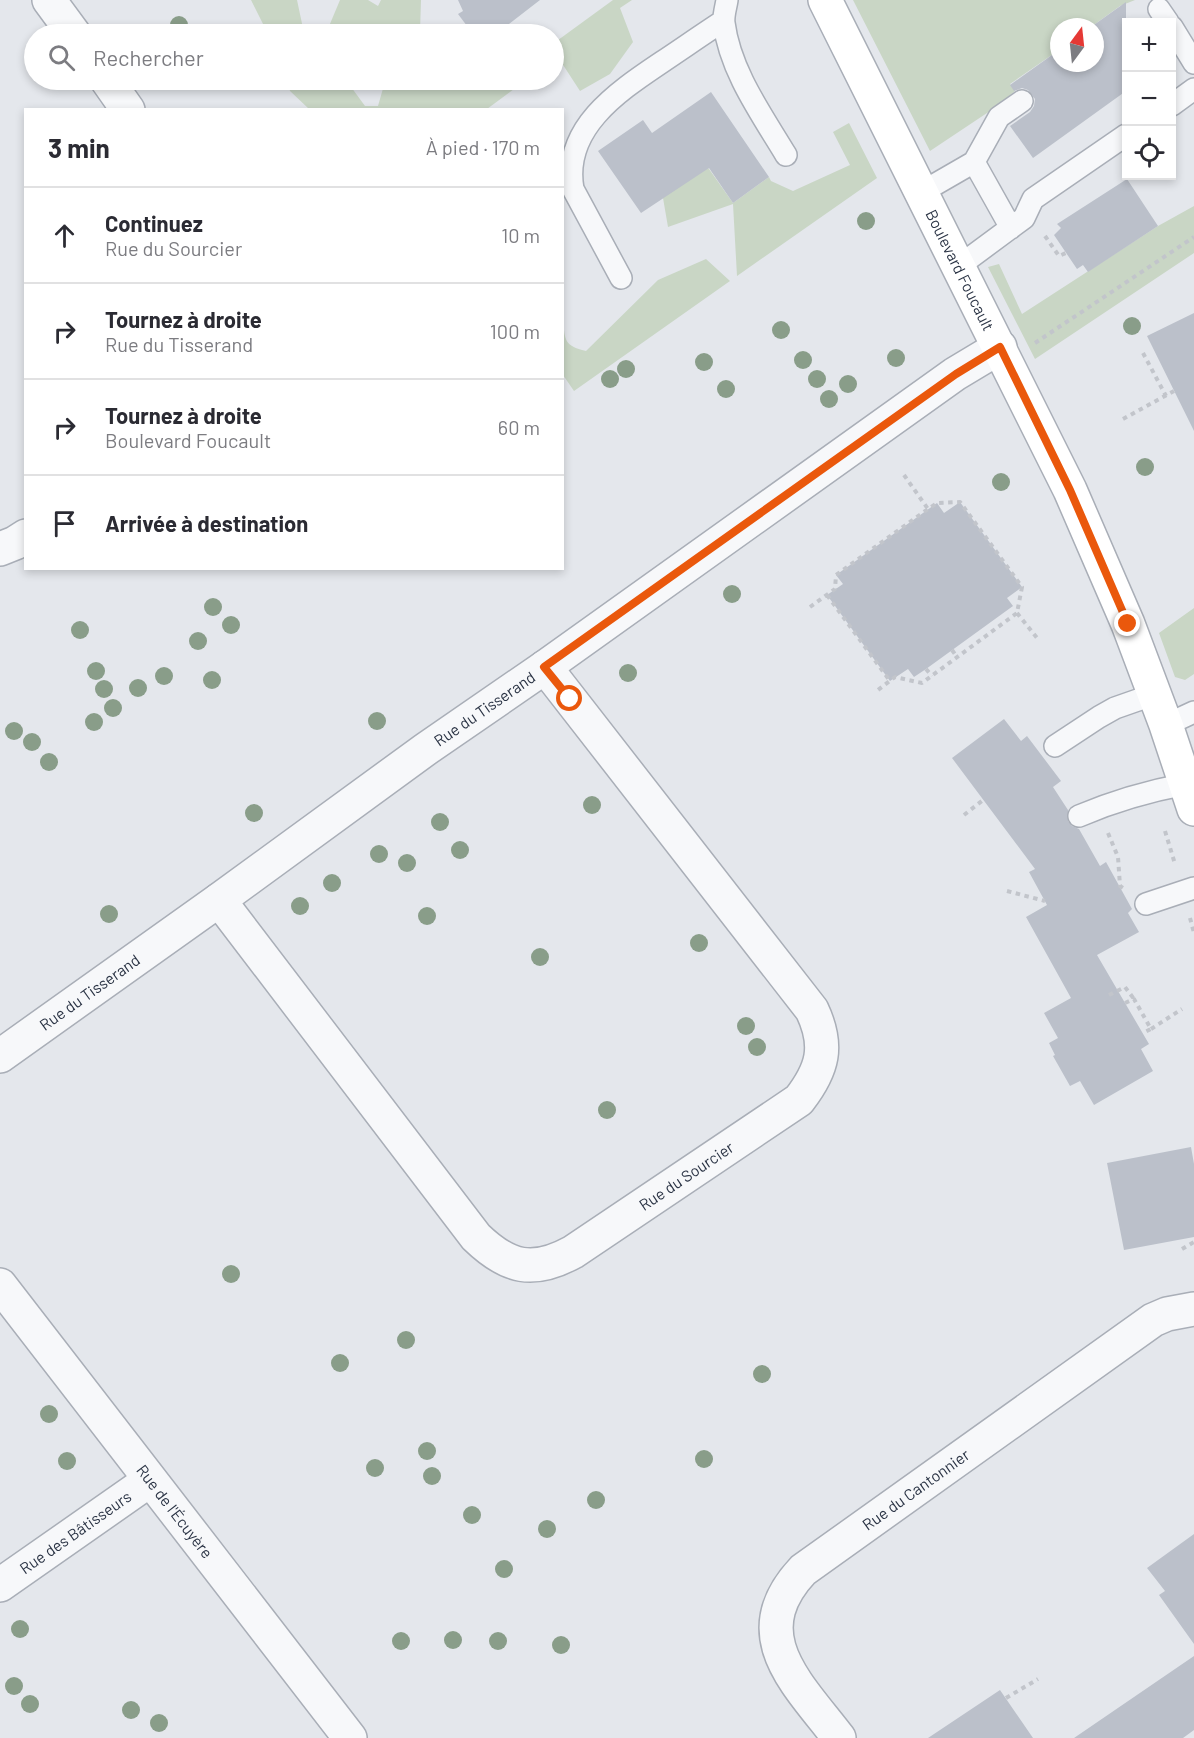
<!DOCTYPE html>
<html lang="fr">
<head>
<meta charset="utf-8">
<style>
	:root { --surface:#fff; --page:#f2f2f3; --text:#2b2b33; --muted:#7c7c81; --line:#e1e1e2 }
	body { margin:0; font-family:Barlow,sans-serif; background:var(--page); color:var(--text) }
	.controls { position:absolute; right:18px; top:18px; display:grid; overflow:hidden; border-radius:0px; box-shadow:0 3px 9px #0003 }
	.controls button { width:54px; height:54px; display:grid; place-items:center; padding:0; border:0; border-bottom:2px solid var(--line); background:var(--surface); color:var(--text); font:30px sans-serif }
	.compass { position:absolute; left:1050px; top:18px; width:54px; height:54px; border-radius:50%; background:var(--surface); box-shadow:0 3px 9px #0003; rotate:15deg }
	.stop { position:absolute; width:18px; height:18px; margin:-14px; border:4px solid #ea580c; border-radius:50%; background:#fff }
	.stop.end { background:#ea580c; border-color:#fff; box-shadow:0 2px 6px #0008 }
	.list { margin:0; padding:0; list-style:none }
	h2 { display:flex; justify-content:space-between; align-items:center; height:78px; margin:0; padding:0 24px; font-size:26px }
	h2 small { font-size:20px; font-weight:400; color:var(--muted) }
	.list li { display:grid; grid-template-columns:39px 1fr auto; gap:18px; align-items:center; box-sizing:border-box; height:96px; padding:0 24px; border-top:2px solid var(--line) }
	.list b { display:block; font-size:22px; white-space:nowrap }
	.list p { margin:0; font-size:20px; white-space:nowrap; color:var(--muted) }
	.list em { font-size:20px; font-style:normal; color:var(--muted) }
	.icon { flex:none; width:33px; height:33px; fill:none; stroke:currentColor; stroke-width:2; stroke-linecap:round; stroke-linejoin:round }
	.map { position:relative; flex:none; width:1194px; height:1738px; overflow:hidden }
	.search { position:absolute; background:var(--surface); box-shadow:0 3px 9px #0003; left:24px; top:24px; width:540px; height:66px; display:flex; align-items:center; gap:15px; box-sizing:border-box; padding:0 21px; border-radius:33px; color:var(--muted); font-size:22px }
	.panel { position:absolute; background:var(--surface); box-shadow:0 3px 9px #0003; left:24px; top:108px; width:540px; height:462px; border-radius:0px }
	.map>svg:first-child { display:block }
</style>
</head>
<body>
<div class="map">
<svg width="1194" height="1738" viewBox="0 0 1194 1738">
	<rect width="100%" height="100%" fill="#e4e7ec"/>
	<path fill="#c9d6c5" d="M 251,0 L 297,0 L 304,33 L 327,31 L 340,0 L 368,0 L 378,6 L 381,0 L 421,0 L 420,32 L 420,34 L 378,34 L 367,24 L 359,34 L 268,34 Z
		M 613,0 L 632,0 L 620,8 L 633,42 L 610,74 L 580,91 L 554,51 L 554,43 Z
		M 853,0 L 1135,0 L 1120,6 L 1091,27 L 1059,27 L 1059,50 L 1010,84 L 1015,91 L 993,109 L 930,151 Z
		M 286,80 L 346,80 L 365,106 L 378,106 L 384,85 L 414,85 L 421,80 L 526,80 L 487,109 L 309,109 L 290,91 Z
		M 849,123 L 877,178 L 737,276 L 733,204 L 668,227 L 663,198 L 704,162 L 733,203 L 769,177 L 771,181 L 793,191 L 850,165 L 833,132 Z
		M 1194,206 L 1194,253 L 1035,359 L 988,267 L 999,264 L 1022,314 L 1158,226 Z
		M 706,259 L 730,281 L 574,391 L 563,375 L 563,320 C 565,340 564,346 586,351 L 658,280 Z
		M 1194,608 L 1194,674 L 1185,680 L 1175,677 L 1159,633 Z"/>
	<path fill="#bbc0ca" d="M 458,0 L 540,0 L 496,34 L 473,34 L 458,14 L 463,11 Z
		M 1126,2 L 1126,91 L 1033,158 L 1010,126 L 1030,112 L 1034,106 L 1035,99 L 1028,90 L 1022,88 L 1014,91 L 1010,85 L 1059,50 L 1059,63 L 1095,63 L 1095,27 L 1091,27 Z
		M 711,92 L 769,177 L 733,203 L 709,168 L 641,213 L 598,151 L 643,120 L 652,133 Z
		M 1127,179 L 1158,226 L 1088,272 L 1083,265 L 1077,269 L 1054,235 L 1061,228 L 1057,224 Z
		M 1194,313 L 1194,431 L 1147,336 Z
		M 960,502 L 1022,587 L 1007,598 L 1013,606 L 926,669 L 914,677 L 908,669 L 890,681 L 827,595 L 843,584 L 836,575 L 937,503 L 944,513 Z
		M 1004,719 L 1021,741 L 1027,736 L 1061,781 L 1053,787 L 1068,810 L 1068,821 L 1072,826 L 1079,829 L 1100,866 L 1106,862 L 1132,909 L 1128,913 L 1139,932 L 1097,955 L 1149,1044 L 1141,1049 L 1153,1071 L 1094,1105 L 1080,1081 L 1070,1086 L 1053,1056 L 1055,1055 L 1049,1043 L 1058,1038 L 1044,1013 L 1071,998 L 1026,917 L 1047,905 L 1029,872 L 1035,869 L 952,758 Z
		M 1191,1147 L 1194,1164 L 1194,1237 L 1124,1250 L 1107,1163 Z
		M 1194,1534 L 1194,1644 L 1159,1595 L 1165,1591 L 1147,1568 Z
		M 1194,1656 L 1194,1730 L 1183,1738 L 1074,1738 Z
		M 1000,1690 L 1033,1738 L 928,1738 Z"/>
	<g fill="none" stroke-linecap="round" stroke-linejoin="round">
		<g stroke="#a9aeb7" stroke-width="24">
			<path id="lane" d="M 727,0 C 726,7 723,16 724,23 C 730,71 762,115 786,155
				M 1159,9 L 1168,22
				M 1172,27 L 1194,63
				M 1172,105 L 1194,89
				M 974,162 L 999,117 L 1022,101
				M 922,192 L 974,162 L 1011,228
				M 959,266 L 1024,218 L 1033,199 L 1126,135
				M 621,278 L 573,189 C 562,128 619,91 662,62 C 683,48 703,34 723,21
				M 1166,725 L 1194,712
				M 1055,746 L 1099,717 L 1115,708 L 1155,694
				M 1079,816 C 1114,801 1149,791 1186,784
				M 1146,904 L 1194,888"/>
		</g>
		<g stroke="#a9aeb7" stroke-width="36">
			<g id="street">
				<path d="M 49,0 L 74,34"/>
				<path d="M 107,80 L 128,110"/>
				<path d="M 0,549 L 15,543 L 26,536"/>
				<path id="s1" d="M 219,900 L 476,1237 C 508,1268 533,1274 573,1252 L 799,1100 C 823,1069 829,1046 812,1010 L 545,667"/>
				<path id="s2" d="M 0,1056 L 219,900 L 426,749 L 545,667 L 955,374 L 1000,347"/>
				<path id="s3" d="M 0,1285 L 350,1738"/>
				<path id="s4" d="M 0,1585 L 150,1480"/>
				<path id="s5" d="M 839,1738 C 798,1684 742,1635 803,1570 L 1153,1320 L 1167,1314 L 1194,1309"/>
			</g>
		</g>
		<g stroke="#a9aeb7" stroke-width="36">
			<g id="secondary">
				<path id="s6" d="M 825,0 L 1070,490 L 1128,624 L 1166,725 L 1194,809"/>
			</g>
		</g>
		<path stroke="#c2c5cb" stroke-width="4" stroke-dasharray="4.5 4.5" stroke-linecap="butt" d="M 1045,236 L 1059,256 L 1066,253
			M 1035,343 L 1194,237
			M 1143,353 L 1166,396
			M 1123,419 L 1174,391
			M 904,475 L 928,509
			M 827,595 L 890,681
			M 810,607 L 835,589 L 836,575 L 928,509 L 937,503 L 960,502 L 1022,587 L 1017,613 L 922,683 L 895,677 L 878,690
			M 1017,613 L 1037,638
			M 952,650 L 957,657
			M 926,669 L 932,676
			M 964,815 L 983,800
			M 1165,831 L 1175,864
			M 1108,833 L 1118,857 L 1120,886 L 1123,888
			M 1007,891 L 1045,901
			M 1190,918 L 1194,933
			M 1109,995 L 1125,987 L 1134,999
			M 1125,1003 L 1134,999 L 1151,1029 L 1143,1033
			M 1151,1029 L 1182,1009
			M 1182,1249 L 1194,1242
			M 1006,1698 L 1038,1679"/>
		<use href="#lane" stroke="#f7f8fa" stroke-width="21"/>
		<use href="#street" stroke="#f7f8fa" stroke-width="33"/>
		<use href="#secondary" stroke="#fff" stroke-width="33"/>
	</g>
	<g fill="#899d89">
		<circle cx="179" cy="25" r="9"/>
		<circle cx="866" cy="221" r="9"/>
		<circle cx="1132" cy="326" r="9"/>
		<circle cx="781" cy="330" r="9"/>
		<circle cx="896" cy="358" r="9"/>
		<circle cx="803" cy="360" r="9"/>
		<circle cx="704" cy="362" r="9"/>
		<circle cx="626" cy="369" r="9"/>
		<circle cx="610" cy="379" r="9"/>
		<circle cx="817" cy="379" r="9"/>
		<circle cx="848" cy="384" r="9"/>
		<circle cx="726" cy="389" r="9"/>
		<circle cx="829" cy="399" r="9"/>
		<circle cx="1145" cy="467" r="9"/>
		<circle cx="1001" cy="482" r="9"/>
		<circle cx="732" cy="594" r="9"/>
		<circle cx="213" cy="607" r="9"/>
		<circle cx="231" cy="625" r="9"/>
		<circle cx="80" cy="630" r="9"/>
		<circle cx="198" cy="641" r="9"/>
		<circle cx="96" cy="671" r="9"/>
		<circle cx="628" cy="673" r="9"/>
		<circle cx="164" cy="676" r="9"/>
		<circle cx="212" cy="680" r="9"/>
		<circle cx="138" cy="688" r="9"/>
		<circle cx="104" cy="689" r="9"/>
		<circle cx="113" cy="708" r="9"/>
		<circle cx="377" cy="721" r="9"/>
		<circle cx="94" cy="722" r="9"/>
		<circle cx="14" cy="731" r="9"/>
		<circle cx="32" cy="742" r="9"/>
		<circle cx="49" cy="762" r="9"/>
		<circle cx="592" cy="805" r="9"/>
		<circle cx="254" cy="813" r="9"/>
		<circle cx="440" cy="822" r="9"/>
		<circle cx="460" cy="850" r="9"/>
		<circle cx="379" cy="854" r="9"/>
		<circle cx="407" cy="863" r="9"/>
		<circle cx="332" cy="883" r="9"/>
		<circle cx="300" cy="906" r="9"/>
		<circle cx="109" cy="914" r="9"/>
		<circle cx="427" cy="916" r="9"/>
		<circle cx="699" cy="943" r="9"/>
		<circle cx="540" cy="957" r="9"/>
		<circle cx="746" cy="1026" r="9"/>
		<circle cx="757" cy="1047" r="9"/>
		<circle cx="607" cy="1110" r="9"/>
		<circle cx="231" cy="1274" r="9"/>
		<circle cx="406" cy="1340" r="9"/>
		<circle cx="340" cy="1363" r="9"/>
		<circle cx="762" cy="1374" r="9"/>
		<circle cx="49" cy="1414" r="9"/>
		<circle cx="427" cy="1451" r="9"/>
		<circle cx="704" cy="1459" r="9"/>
		<circle cx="67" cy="1461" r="9"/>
		<circle cx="375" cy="1468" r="9"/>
		<circle cx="432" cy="1476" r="9"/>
		<circle cx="596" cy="1500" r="9"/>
		<circle cx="472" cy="1515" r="9"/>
		<circle cx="547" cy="1529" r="9"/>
		<circle cx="504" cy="1569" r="9"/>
		<circle cx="20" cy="1629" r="9"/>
		<circle cx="453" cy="1640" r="9"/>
		<circle cx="401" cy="1641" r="9"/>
		<circle cx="498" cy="1641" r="9"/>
		<circle cx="561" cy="1645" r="9"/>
		<circle cx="14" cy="1686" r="9"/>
		<circle cx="30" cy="1704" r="9"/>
		<circle cx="131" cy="1710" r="9"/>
		<circle cx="159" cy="1723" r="9"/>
	</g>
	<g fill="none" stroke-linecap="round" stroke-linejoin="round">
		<path stroke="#ea580c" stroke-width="8" d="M 570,699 L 544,667 L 956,374 L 1000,347 L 1070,490 L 1128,624"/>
	</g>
	<g text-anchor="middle" stroke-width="5" stroke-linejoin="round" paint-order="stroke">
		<g font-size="16" fill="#2b3445" stroke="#f4f6f9">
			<text dy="6" stroke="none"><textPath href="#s6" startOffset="302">Boulevard Foucault</textPath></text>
			<text dy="6" stroke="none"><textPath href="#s2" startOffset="596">Rue du Tisserand</textPath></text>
			<text dy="6" stroke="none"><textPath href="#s2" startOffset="110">Rue du Tisserand</textPath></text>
			<text dy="6" stroke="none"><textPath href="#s1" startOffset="668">Rue du Sourcier</textPath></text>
			<text dy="6" stroke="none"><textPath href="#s5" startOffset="333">Rue du Cantonnier</textPath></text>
			<text dy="6" stroke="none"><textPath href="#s3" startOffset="286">Rue de l'Écuyère</textPath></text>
			<text dy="6" stroke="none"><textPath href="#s4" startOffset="92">Rue des Bâtisseurs</textPath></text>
		</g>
	</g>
</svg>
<div class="controls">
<button>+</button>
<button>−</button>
<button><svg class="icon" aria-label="locate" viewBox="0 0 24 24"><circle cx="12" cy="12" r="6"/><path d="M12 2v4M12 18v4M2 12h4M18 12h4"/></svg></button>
</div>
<svg class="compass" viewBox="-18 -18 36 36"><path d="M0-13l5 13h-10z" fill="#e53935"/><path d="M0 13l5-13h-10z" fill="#7c7c81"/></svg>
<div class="stop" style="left:570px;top:699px"></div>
<div class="stop end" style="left:1128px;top:624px"></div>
<div class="search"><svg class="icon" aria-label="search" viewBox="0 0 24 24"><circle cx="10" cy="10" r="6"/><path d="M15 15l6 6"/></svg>Rechercher</div>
<section class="panel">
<h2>3 min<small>À pied · 170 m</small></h2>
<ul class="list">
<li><svg class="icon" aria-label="ahead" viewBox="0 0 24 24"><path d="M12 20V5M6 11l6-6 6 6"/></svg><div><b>Continuez</b><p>Rue du Sourcier</p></div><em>10 m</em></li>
<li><svg class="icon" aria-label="right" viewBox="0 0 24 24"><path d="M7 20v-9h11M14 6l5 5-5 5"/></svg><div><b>Tournez à droite</b><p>Rue du Tisserand</p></div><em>100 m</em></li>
<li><svg class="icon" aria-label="right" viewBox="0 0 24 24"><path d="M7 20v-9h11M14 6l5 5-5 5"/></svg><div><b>Tournez à droite</b><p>Boulevard Foucault</p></div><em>60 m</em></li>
<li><svg class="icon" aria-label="arrive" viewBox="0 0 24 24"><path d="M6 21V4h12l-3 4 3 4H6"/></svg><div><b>Arrivée à destination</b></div></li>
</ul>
</section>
</div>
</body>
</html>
